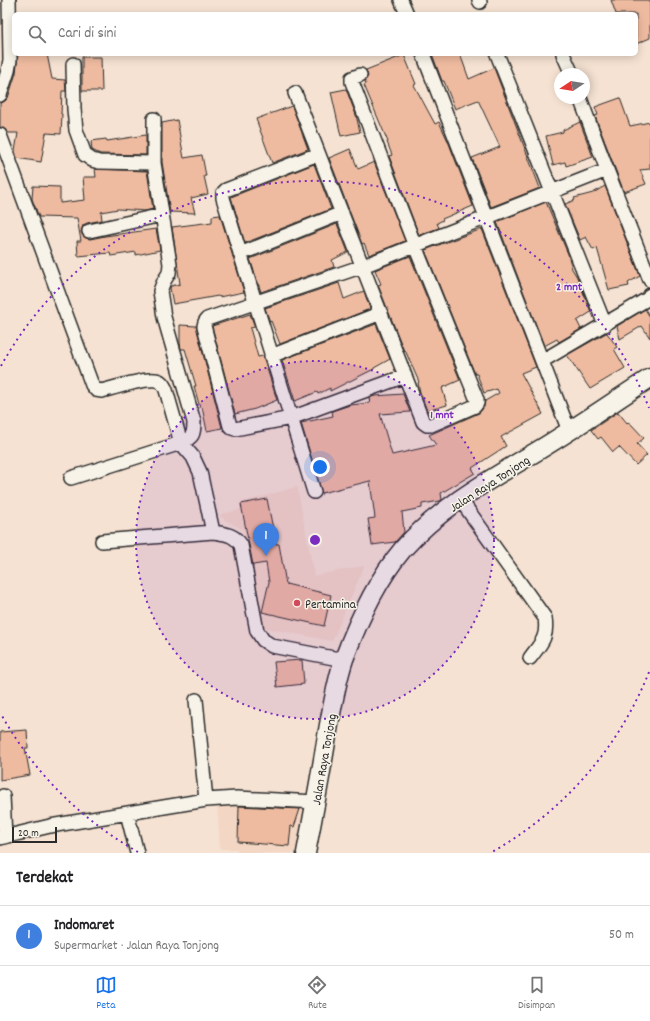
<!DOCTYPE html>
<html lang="id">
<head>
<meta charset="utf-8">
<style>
	:root { --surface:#fff; --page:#f6f6f6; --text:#202124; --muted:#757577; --line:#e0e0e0; --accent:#1a73e8 }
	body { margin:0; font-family:Dekko,sans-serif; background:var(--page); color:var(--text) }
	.compass { position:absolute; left:554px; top:68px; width:36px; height:36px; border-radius:50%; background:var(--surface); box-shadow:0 2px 10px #0003; rotate:258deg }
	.scale { position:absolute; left:12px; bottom:10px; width:45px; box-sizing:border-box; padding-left:4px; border:2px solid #2b2b2b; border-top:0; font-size:11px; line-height:14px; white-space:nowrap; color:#2b2b2b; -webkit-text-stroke:3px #f7f3e8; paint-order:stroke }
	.you { position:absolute; left:320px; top:467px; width:14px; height:14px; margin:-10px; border:3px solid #fff; border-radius:50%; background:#1a73e8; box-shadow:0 0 0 6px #1a73e833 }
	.badge { display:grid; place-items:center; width:26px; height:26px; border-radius:50%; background:var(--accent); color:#fff; font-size:13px; font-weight:700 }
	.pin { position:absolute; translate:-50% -33px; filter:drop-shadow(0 1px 2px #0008) }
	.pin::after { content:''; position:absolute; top:21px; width:14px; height:12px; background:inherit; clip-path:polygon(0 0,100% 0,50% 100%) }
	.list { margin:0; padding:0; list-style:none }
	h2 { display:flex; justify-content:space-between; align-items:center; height:52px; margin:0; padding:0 16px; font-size:17px }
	h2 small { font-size:13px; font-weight:400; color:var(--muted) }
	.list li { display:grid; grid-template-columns:26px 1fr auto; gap:12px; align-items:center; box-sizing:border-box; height:60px; padding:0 16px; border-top:1px solid var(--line) }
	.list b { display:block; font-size:15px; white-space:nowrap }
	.list p { margin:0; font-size:13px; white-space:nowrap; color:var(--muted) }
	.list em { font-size:13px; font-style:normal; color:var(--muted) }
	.icon { flex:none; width:22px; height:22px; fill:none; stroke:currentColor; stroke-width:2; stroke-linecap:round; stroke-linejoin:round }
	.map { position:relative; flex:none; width:650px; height:853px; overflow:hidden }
	.search { position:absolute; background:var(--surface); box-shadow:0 2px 10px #0003; left:12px; right:12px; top:12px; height:44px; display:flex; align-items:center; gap:10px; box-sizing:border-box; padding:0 14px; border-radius:6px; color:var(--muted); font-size:15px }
	.sheet { height:112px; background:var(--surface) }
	nav { display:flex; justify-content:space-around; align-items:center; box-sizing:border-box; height:56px; border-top:1px solid var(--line); background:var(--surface); font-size:11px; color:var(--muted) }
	nav a { display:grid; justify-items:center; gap:2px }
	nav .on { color:var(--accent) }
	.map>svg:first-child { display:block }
</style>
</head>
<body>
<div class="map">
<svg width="650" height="853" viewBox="0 0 650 853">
	<rect width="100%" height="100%" fill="#f5e2d2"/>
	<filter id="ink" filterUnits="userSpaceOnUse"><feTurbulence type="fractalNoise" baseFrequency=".025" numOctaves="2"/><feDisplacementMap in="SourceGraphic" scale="8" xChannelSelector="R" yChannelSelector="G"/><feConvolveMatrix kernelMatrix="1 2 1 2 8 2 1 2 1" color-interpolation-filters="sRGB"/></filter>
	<g filter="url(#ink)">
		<path fill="#f3d6c3" d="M 297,487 L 314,576 L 364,566 L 332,641 L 262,627 L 243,529 L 227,521 L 219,515 L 240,510 L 240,503 Z
			M 217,802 L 307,805 L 298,853 L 238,853 L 237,849 L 220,849 Z"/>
		<path fill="#efbba0" stroke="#2b2b2b" d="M 611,0 L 650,0 L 650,38 L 636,44 L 636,14 L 616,14 Z
			M 18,54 L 47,54 L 52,79 L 65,80 L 66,91 L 62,91 L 61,114 L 62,114 L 61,134 L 46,133 L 41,162 L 17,158 L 15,151 L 18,133 L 8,133 L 5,129 L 0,127 L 0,103 L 5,101 L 8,98 L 16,73 Z
			M 432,54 L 460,54 L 469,79 L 494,68 L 540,188 L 491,207 L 472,158 L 500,147 L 478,100 L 455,109 L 444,81 L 442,81 Z
			M 404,55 L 416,84 L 414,85 L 435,124 L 439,122 L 448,141 L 473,206 L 442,219 L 443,220 L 437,223 L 439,228 L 419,235 L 389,156 L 392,155 L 387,142 L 388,142 L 364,85 L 366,84 L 365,81 L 368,76 L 366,70 Z
			M 82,57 L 101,57 L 102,91 L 82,91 Z
			M 346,89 L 356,115 L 360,132 L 341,136 L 331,92 Z
			M 620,98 L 630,126 L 650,122 L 650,169 L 640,170 L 646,184 L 624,192 L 595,116 L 598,115 L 595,107 Z
			M 292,106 L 308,149 L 272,163 L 256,119 Z
			M 177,120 L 184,158 L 202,155 L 206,176 L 204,176 L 208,194 L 191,198 L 195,213 L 170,212 L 162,162 L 162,123 Z
			M 580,122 L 593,157 L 566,166 L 565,162 L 553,165 L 546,136 L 563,132 L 563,130 Z
			M 146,135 L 146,155 L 100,154 L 92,150 L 91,141 L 106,139 L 107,141 Z
			M 350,149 L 358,169 L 374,162 L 405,241 L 369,255 L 364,243 L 362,244 L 329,158 Z
			M 314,164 L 331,209 L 245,243 L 231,197 Z
			M 95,169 L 147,171 L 153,209 L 145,211 L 118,209 L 101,212 L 102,220 L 87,223 L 83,225 L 81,232 L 83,236 L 86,238 L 90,239 L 105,236 L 156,229 L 160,250 L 136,255 L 136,252 L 111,256 L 110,253 L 78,256 L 77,241 L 81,241 L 77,218 L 39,217 L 32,199 L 33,186 L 60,187 L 60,203 L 85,200 L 83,177 L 96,177 Z
			M 605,186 L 640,276 L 628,283 L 629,286 L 609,290 L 597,248 L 593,250 L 586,237 L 580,240 L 565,204 L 575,200 L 574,198 L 593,193 Z
			M 546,202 L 568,254 L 572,269 L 577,277 L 591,312 L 577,321 L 581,329 L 559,342 L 557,339 L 544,346 L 497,222 Z
			M 220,215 L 244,292 L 219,297 L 218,296 L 173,304 L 170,288 L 171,286 L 180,284 L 172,227 L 212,222 L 212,216 Z
			M 337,224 L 348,252 L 332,260 L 334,267 L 261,292 L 250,259 Z
			M 482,229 L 536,367 L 521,373 L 543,414 L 501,437 L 506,446 L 472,468 L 475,473 L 441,493 L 442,500 L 440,501 L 422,504 L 422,508 L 402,512 L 404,532 L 395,542 L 372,545 L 368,519 L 375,518 L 370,481 L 322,493 L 301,423 L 333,416 L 332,411 L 350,405 L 370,403 L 369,398 L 375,396 L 403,394 L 410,412 L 380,414 L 392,455 L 436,445 L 429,435 L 479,413 L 484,407 L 485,401 L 499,393 L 497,389 L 484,393 L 477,374 L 475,374 L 425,250 Z
			M 410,256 L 460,380 L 442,388 L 447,405 L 427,411 L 420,392 L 418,383 L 419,382 L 405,350 L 404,351 L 378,285 L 381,284 L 375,270 Z
			M 339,283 L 344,299 L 364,291 L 370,309 L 280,344 L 271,321 L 270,322 L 265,308 Z
			M 645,309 L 650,317 L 650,338 L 642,326 L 620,339 L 617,326 Z
			M 250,314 L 255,327 L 250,328 L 258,357 L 263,356 L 277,400 L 255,409 L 235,414 L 212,326 Z
			M 376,324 L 390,359 L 374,368 L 374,369 L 330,391 L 330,388 L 318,394 L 317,392 L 295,401 L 282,360 Z
			M 180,325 L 196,326 L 222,428 L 207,431 L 202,407 L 200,408 L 194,386 L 196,386 L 185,349 L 181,349 L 180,343 Z
			M 606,333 L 607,333 L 617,347 L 614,349 L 625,368 L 590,389 L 567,355 Z
			M 618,412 L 627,423 L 628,422 L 632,425 L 644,438 L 637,444 L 647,455 L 636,465 L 619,447 L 613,452 L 601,437 L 598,439 L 591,430 Z
			M 267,499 L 276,544 L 279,544 L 286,584 L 331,595 L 324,626 L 262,612 L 269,582 L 266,563 L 253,565 L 241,504 Z
			M 302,660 L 304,684 L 277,687 L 274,662 Z
			M 27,730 L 28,748 L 25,748 L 30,775 L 0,780 L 0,732 Z
			M 239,806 L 300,809 L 294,827 L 291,826 L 289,846 L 238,842 Z"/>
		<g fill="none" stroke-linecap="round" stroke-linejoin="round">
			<g stroke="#2b2b2b" stroke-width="16">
				<path id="street" d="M 401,0 L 407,14
					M 479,0 L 480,2
					M 423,54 L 569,431
					M 497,54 L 605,325
					M 563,54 L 572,74
					M 73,64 L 74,109 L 76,130 L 85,155 L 92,160 L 99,162 L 154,163
					M 295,93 L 423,422 L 427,425 L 431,425 L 475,406 L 477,403 L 477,400 L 415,246 L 352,82 L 352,78 L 360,75
					M 0,95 L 8,71 L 10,60 L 9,0
					M 580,98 L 607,170 L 650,280
					M 0,135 L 92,385 L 96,390 L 102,391 C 113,388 145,378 155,380 C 161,380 164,385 166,390 L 181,443 L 193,457 L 200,472 L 213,532 C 225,534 234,534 241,545 L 257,631 L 263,640 L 272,646 L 344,660
					M 89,231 L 162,215
					M 240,254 L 342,213
					M 271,356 L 381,313
					M 542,361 L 649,298 L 650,295
					M 405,376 L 291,418 L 235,429 L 232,428 L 230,426 L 204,326 L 205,322 L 207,319 L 363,266 L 607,170
					M 71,478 L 181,443 C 193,437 194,435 194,422 L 164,317 L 160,291 L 164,281 L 169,273 L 170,264 L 154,163 L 154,119
					M 314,492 L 223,198 L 223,193 L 226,190 L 318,154
					M 460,499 L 545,618 C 548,638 541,643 530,658
					M 102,541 L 213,532
					M 196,700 L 206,800
					M 3,796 L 5,837
					M 127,813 L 137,853
					M 0,838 L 50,826 L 206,800 L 237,798 L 316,802"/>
			</g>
			<g stroke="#2b2b2b" stroke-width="21">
				<path id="secondary" d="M 306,853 C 313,816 320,779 326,742 C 331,714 335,686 344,659 C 358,621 376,581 403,549 C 441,506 491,479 539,450 C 577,427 613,402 650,378"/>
			</g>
			<use href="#street" stroke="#f7f3e8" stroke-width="13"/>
			<use href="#secondary" stroke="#f7f3e8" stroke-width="18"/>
		</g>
	</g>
	<circle cx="315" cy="540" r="179" fill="#7b2cbf" fill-opacity=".12"/>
	<g fill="none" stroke="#7b2cbf" stroke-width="2" stroke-dasharray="2 4">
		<circle cx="315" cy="540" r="179"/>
		<path d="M649 672A359 359 0 0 1 492 852M138 852A359 359 0 0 1 1 714M1 366A359 359 0 0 1 649 408"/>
	</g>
	<circle fill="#d1495b" stroke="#f7f3e8" stroke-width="1.5" cx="297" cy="603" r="4"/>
	<g text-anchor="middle" stroke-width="3" stroke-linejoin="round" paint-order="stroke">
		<g font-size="13" fill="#2b2b2b" stroke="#f7f3e8">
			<text transform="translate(489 483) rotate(-33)" y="5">Jalan Raya Tonjong</text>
			<text transform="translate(323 759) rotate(-80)" y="5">Jalan Raya Tonjong</text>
		</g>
		<g font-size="13" fill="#2b2b2b" stroke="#f7f3e8" text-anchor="start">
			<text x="305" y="608">Pertamina</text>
		</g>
	</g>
	<circle cx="315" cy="540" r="6" fill="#7b2cbf" stroke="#f7f3e8" stroke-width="2"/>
	<g font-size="12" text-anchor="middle" font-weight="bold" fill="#7b2cbf" stroke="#f7f3e8" stroke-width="3" stroke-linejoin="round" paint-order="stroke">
		<text x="569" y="290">2 mnt</text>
		<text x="442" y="418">1 mnt</text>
	</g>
</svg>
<svg class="compass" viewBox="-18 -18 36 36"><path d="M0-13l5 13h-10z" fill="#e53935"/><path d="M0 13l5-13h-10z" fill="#757577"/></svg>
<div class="scale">20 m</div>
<div class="you"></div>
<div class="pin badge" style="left:266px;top:556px;background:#3f7fe0">1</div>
<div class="search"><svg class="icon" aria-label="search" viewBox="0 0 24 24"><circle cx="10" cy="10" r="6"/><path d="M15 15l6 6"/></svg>Cari di sini</div>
</div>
<section class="sheet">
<h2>Terdekat<small></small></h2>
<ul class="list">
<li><span class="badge" style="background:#3f7fe0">1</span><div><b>Indomaret</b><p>Supermarket · Jalan Raya Tonjong</p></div><em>50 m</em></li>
</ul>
</section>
<nav>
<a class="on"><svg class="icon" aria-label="map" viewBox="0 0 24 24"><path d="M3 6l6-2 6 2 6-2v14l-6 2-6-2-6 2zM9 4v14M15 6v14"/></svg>Peta</a>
<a><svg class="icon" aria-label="directions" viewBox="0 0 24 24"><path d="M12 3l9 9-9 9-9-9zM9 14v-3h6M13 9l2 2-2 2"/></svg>Rute</a>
<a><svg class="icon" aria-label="saved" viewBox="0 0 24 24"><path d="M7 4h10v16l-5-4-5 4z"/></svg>Disimpan</a>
</nav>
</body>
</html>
